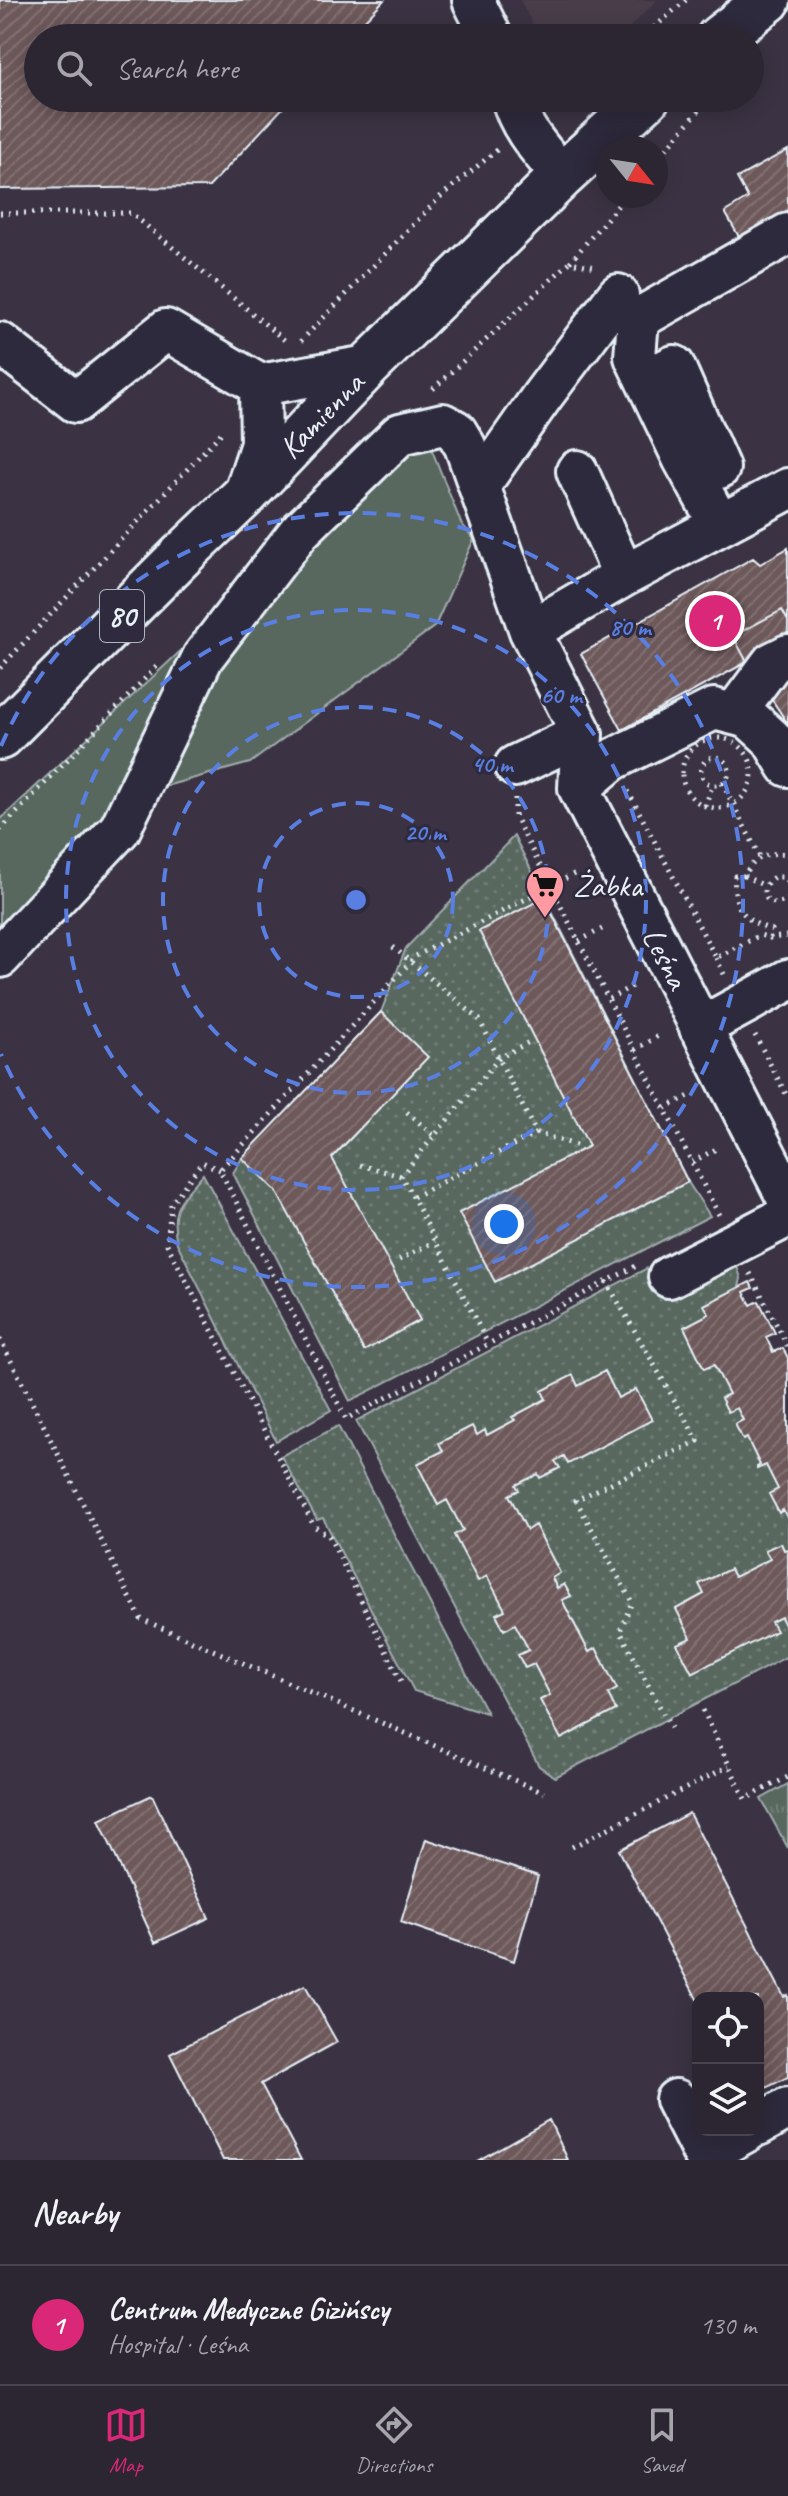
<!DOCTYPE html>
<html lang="en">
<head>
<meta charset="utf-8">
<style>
	:root { --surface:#2c2632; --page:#342e3a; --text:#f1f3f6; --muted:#a6a5ac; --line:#48434d; --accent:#db2777 }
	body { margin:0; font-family:Caveat,sans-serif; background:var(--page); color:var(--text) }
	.controls { position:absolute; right:24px; bottom:24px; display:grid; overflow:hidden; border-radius:16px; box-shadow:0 4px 20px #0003 }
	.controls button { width:72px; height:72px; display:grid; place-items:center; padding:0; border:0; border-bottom:2px solid var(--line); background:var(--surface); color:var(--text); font:40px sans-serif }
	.compass { position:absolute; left:596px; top:136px; width:72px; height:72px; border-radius:50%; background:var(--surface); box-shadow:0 4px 20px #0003; rotate:120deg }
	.you { position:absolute; left:504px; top:1224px; width:28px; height:28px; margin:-20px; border:6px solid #fff; border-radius:50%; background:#1a73e8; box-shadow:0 0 0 12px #1a73e833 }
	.badge { display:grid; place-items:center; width:52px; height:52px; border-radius:50%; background:var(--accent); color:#fff; font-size:26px; font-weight:700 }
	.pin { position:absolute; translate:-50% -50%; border:4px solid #fff; box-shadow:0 2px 8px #0006 }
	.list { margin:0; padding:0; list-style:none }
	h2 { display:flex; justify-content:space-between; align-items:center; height:104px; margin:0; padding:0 32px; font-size:34px }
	h2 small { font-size:26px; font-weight:400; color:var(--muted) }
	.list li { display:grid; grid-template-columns:52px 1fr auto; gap:24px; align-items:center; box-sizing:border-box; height:120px; padding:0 32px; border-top:2px solid var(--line) }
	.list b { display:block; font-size:30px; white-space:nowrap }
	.list p { margin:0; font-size:26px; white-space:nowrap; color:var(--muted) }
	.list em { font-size:26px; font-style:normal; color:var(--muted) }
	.icon { flex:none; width:44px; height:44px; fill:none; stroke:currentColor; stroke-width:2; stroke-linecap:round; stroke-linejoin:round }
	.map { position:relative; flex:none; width:788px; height:2160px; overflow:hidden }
	.search { position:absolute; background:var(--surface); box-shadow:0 4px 20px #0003; left:24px; right:24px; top:24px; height:88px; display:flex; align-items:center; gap:20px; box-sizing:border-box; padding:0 28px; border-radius:44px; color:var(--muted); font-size:30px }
	.sheet { height:224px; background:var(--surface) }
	nav { display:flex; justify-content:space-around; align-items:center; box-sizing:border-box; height:112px; border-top:2px solid var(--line); background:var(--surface); font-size:22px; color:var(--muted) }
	nav a { display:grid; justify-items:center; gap:4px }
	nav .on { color:var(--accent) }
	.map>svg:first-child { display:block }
</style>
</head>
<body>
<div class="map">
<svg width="788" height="2160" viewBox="0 0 788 2160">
	<defs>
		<pattern id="park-tufts" width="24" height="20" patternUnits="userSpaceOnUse" patternTransform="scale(2)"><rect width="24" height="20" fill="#58685f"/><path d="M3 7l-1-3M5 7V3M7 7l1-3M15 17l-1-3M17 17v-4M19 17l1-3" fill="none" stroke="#707e77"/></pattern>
		<pattern id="garden-dots" width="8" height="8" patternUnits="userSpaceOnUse" patternTransform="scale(2)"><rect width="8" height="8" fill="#58685f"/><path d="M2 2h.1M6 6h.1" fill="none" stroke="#707e77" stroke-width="1.8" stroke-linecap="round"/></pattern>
		<pattern id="building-hatch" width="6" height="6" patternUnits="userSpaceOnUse" patternTransform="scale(2)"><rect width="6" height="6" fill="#6d585a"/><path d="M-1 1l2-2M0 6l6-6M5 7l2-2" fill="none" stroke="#827072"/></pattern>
	</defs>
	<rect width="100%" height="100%" fill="#3b3343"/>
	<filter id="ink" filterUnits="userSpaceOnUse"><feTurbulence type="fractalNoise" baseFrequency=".0125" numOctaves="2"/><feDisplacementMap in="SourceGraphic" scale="16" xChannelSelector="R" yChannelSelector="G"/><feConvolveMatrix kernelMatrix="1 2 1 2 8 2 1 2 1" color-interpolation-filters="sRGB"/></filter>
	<g filter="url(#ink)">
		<path fill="#4a3e4a" d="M 520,0 L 657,0 L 619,38 L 540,38 Z"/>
		<path fill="#58685f" stroke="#a0acac" stroke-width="2" d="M 422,425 L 461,523 L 474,539 L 435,626 L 250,763 L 125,797 L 0,927 L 0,820 Z"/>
		<path fill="url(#park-tufts)" stroke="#a0acac" stroke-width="2" d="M 788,1784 L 788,1848 L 761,1799 Z"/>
		<path fill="url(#garden-dots)" stroke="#a0acac" stroke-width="2" d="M 514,836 L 688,1182 L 710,1216 L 350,1401 L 233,1173 L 242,1158 L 381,1012 L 406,948 Z
			M 203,1174 L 331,1410 L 276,1441 L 177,1243 C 169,1207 181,1200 203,1174 Z
			M 734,1258 L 741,1278 L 739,1288 L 788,1505 L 788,1656 L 555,1777 L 539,1766 L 356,1421 L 653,1265 L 667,1294 Z
			M 338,1426 L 487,1713 L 414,1691 L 323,1518 L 317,1520 L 281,1456 Z"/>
		<path fill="url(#building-hatch)" stroke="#e8f1f8" stroke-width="2" d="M 0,0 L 384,0 L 348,38 L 38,38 L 38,98 L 292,98 L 209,187 L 0,189 Z
			M 788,150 L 788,210 L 739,237 L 725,212 L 748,198 L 737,178 Z
			M 788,548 L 788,621 L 782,610 L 733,636 L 747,662 L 622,730 L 581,654 L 753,558 L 760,564 Z
			M 782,610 L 788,621 L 788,724 L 747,662 L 733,636 Z
			M 544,898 L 688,1182 L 495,1282 L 459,1213 L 589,1146 L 479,931 Z
			M 381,1012 L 428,1057 L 332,1158 L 420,1320 L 364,1351 L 276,1191 L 242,1158 Z
			M 750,1282 L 753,1288 L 744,1292 L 751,1305 L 759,1301 L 775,1333 L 766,1337 L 773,1352 L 783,1348 L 788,1358 L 788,1519 L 783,1510 L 779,1513 L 769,1494 L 778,1489 L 766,1465 L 757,1469 L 757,1467 L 760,1465 L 747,1438 L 743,1440 L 735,1424 L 743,1420 L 737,1408 L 728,1412 L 721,1398 L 729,1394 L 714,1365 L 704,1369 L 684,1327 L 709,1314 L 704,1305 Z
			M 605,1371 L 618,1398 L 636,1389 L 652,1420 L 568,1464 L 564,1456 L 555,1461 L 560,1468 L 540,1478 L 538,1474 L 516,1485 L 519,1490 L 509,1495 L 527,1530 L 535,1525 L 560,1573 L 552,1578 L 557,1588 L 564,1584 L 571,1596 L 562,1600 L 589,1652 L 596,1648 L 617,1689 L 608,1694 L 616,1710 L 561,1739 L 540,1700 L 550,1695 L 534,1664 L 525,1668 L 518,1655 L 529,1650 L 515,1624 L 504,1630 L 496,1614 L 505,1610 L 487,1576 L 478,1581 L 454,1535 L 463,1530 L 447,1500 L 438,1505 L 417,1464 L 443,1451 L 439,1443 L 472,1426 L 477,1435 L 485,1430 L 487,1435 L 515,1420 L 512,1417 L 546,1399 L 542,1391 L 573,1375 L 578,1386 Z
			M 781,1543 L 784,1550 L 788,1549 L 788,1623 L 785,1625 L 781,1617 L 771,1622 L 776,1631 L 692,1673 L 677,1644 L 691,1638 L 676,1609 L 704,1594 L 699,1584 L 730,1569 L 734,1577 L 770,1559 L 765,1550 Z
			M 152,1795 L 209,1918 L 155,1943 L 99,1820 Z
			M 689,1813 L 784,1997 L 788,1995 L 788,2077 L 758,2092 L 758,1998 L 698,1998 L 698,2001 L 619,1850 Z
			M 426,1839 L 538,1876 L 514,1961 L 401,1922 Z
			M 305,1985 L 337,2042 L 261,2084 L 301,2160 L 223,2160 L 170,2054 Z
			M 549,2120 L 568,2160 L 479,2160 Z"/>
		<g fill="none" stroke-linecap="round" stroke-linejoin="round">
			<g stroke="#e8f1f8" stroke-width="46">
				<path id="minor" d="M 473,0 L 492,38
					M 512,98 C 520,129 542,151 562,176
					M 0,343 L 76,402 L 166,330 L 260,385 L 368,366
					M 646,380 L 674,366 L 719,468
					M 577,471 L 624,576
					M 479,486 L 543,395 L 618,295
					M 244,496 L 261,444 L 260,385
					M 720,525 L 683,458 L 635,357 L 638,319 L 788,234
					M 530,631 L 624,576 L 788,489
					M 734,714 L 772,663 L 788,655
					M 515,766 L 582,734
					M 579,788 L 612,760 L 714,709 L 749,718 L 771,738 L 788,766
					M 0,957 L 120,829 L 203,657 L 299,532 L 400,434 L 443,424 L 456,431 L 465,446 L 530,631 L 582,734 L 579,788 L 788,1199
					M 700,1028 L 788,980
					M 669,1277 L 788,1216
					M 676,2100 L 704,2155 L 749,2130
					M 758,2125 L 788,2108"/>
			</g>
			<g stroke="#e8f1f8" stroke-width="50">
				<path id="major" d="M 719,38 L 768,0
					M 0,737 L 183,554 L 244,496 L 368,366 L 562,176 L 647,98"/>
			</g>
			<path stroke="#e8f1f8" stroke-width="5" stroke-dasharray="2 6" stroke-linecap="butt" d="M 642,38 L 686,0
				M 553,108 L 566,98
				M 656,161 L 710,98
				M 0,213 L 131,213 L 288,343
				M 570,262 L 626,196
				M 301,341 L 440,197 L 497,150
				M 433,389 L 570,262 L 596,267
				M 0,668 L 224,430
				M682 773a35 35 0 1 1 70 0a35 35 0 1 1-70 0Z
				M701 771a14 14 0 1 1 28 0a14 14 0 1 1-28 0Z
				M 722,783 L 760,857
				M 628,791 L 716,958 L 760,935 L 770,938 L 788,936
				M 515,798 L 515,817 L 719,1215
				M 705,806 L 713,784
				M 0,830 L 157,666
				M 574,874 L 416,956 L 220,1170 L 346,1419 L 636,1266
				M 744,876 L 765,886
				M 788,881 L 783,877 L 774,877 C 754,890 768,912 788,899
				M 770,938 L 772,930 C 743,921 732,906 735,876 L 744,876 C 754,858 767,851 788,854
				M 579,941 L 602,929
				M 393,947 L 479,1019 L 536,1133 L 413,1197 L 488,1344
				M 716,958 L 725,976
				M 609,999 L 632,986
				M 755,1035 L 788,1098
				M 635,1050 L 658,1036
				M 665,1108 L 689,1096
				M 407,1112 L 433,1135
				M 536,1133 L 579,1146
				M 692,1162 L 716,1149
				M 360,1165 L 401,1176
				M 220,1170 L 202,1162 L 171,1204 L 167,1244 L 314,1526 L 329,1536 L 403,1685
				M 413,1197 L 401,1176 L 499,1058 L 529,1042
				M 399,1260 L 435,1241
				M 750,1273 L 788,1347
				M 606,1281 L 698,1441 L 576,1500 L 632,1602 L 620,1631 L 671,1728
				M 0,1339 L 141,1619 L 544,1793
				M 703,1710 L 745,1799 L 788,1777
				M 572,1847 L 729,1766"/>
			<use href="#minor" stroke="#2f2a3d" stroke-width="40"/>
			<use href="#major" stroke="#2f2a3d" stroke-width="44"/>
		</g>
	</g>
	<g fill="none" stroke="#5a7fe2" stroke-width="4" stroke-dasharray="14 10">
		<circle cx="356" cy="900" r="97"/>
		<circle cx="356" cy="900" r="193"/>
		<circle cx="356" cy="900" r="290"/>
		<path d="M1 746A387 387 0 1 1 1 1054"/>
	</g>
	<defs>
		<g id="supermarket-pin" transform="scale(2)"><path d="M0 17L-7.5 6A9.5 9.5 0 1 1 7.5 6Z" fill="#ff9aa2" stroke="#2f2a3d"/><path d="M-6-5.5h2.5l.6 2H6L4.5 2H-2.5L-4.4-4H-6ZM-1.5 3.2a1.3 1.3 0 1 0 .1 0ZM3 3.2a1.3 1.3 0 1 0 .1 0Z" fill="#111"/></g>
	</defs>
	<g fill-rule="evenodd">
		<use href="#supermarket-pin" x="545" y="885"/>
	</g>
	<g text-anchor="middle" stroke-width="6" stroke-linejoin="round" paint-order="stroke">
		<rect fill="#2f2a3d" stroke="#b0b5c0" stroke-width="2" x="100" y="590" width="44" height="52" rx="6"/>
		<g font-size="30" font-weight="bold" fill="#e8f1f8">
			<text x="122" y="626">80</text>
		</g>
		<g font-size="32" fill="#e8f1f8" stroke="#2f2a3d">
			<text transform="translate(321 415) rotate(-46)" y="11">Kamienna</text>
			<text transform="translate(666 958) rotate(63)" y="11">Leśna</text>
		</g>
		<g font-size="32" fill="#e8f1f8" stroke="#2f2a3d" text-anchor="start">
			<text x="573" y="896">Żabka</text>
		</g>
	</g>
	<circle cx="356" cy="900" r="12" fill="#5a7fe2" stroke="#2f2a3d" stroke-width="4"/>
	<g font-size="24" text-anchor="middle" font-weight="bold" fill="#5a7fe2" stroke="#2f2a3d" stroke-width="6" stroke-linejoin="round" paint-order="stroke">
		<text x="630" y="635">80 m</text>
		<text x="561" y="703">60 m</text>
		<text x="492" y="772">40 m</text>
		<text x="425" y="840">20 m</text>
	</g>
</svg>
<div class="controls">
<button><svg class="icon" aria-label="locate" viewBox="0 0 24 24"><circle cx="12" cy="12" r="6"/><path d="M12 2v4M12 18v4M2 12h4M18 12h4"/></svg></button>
<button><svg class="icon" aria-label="layers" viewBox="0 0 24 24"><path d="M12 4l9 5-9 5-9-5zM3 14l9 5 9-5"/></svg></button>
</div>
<svg class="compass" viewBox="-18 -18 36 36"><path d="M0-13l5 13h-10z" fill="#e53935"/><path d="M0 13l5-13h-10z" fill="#a6a5ac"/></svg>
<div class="you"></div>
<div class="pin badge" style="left:715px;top:621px">1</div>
<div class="search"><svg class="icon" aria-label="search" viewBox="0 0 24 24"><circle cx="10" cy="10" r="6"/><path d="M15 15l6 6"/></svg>Search here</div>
</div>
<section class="sheet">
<h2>Nearby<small></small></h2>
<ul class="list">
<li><span class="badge">1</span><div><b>Centrum Medyczne Gizińscy</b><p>Hospital · Leśna</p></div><em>130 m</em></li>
</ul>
</section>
<nav>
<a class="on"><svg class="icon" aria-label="map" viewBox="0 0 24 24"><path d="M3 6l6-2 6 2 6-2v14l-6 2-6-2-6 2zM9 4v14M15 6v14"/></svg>Map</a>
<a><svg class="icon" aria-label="directions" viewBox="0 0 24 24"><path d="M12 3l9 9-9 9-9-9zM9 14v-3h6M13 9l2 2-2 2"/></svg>Directions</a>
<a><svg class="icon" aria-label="saved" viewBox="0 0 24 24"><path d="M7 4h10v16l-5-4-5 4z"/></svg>Saved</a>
</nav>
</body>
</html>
